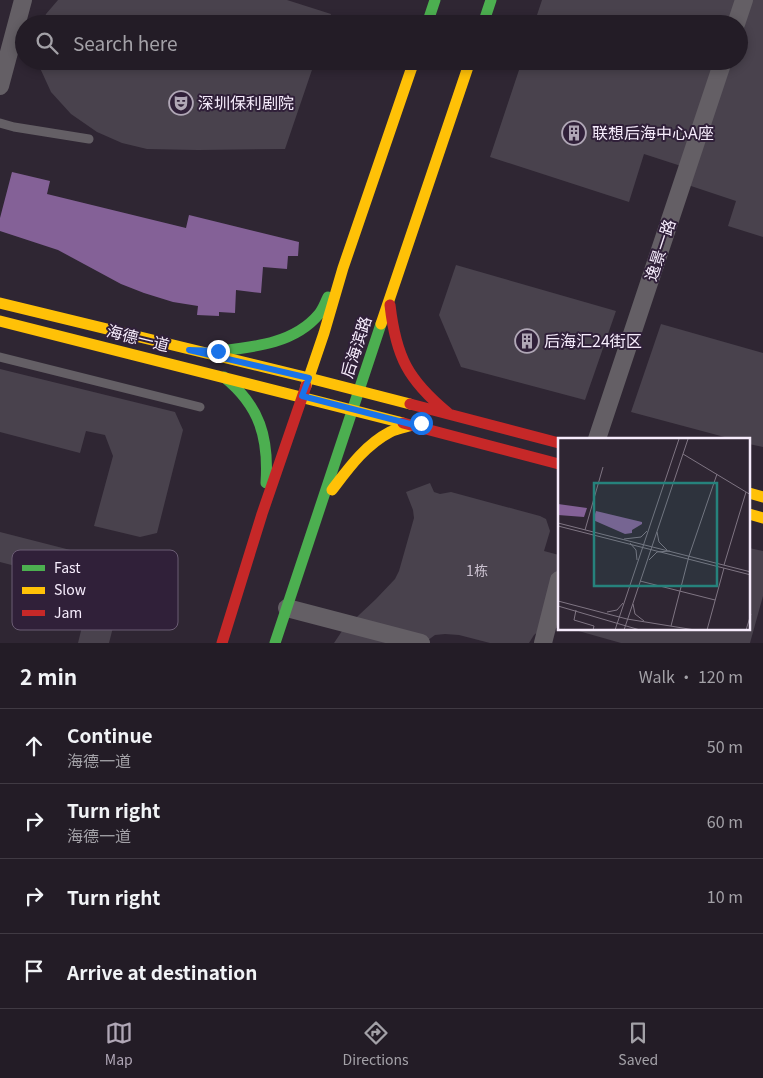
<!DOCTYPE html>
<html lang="en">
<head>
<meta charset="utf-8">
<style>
	:root { --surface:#231c26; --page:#2b252e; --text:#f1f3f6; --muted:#a3a1a7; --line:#403a43; --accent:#b0a7b6 }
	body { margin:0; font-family:Georgia,"Noto Sans SC",serif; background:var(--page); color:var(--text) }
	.stop { position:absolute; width:15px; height:15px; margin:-11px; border:4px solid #1a73e8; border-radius:50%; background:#fff }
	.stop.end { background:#1a73e8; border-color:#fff; box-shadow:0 1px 5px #0008 }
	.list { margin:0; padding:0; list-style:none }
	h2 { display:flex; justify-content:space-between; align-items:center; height:65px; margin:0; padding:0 20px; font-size:21px }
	h2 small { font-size:16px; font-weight:400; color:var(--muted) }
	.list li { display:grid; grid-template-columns:32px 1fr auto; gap:15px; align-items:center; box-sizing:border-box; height:75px; padding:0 20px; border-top:1px solid var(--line) }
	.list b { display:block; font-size:19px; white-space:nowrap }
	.list p { margin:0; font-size:16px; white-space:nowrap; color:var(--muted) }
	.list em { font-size:16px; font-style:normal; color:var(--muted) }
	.icon { flex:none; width:28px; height:28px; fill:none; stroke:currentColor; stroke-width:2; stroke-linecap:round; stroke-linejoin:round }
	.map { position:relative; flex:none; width:763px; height:643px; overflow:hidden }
	.search { position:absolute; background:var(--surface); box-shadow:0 2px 8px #0003; left:15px; right:15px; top:15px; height:55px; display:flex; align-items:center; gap:12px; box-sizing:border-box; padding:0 18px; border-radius:28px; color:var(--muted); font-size:19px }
	.sheet { height:365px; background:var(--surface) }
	nav { display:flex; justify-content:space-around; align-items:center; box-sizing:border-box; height:70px; border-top:1px solid var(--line); background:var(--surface); font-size:14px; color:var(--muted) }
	nav a { display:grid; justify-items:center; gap:2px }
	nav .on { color:var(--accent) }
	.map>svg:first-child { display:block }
</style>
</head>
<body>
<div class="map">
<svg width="763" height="643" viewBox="0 0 763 643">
	<rect width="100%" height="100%" fill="#2f2633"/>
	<path fill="#846197" d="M 12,172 L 50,181 L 47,194 L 186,228 L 189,215 L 299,242 L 298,256 L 288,256 L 287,269 L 263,267 L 261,293 L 236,290 L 235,313 L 219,312 L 219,316 L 197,315 L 198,306 L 173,302 L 144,293 L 121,284 L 58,250 L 0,231 L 0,218 Z"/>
	<path fill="#49424d" d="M 58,0 L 287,0 L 331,14 L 328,24 L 42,24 L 46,14 Z
		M 542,0 L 763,0 L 763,237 L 728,226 L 736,201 L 676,181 L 681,166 L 644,154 L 629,202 L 490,157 L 522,61 L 739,61 L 739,24 L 534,24 Z
		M 39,61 L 315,61 L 285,149 L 198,150 L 147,149 L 122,143 L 97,132 L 71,114 L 51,92 L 40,68 Z
		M 456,265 L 616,311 L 585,400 L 461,367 L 439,315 Z
		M 661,324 L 763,353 L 763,447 L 749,444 L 749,439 L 732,439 L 631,412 Z
		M 0,369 L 175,412 L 183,430 L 157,533 L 140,537 L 94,526 L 113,456 L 105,435 L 86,431 L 80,453 L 0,432 Z
		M 430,483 L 434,492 L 440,494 L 451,492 L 540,516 L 546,519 L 550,531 L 544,551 L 559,555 L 559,628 L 549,628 L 540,630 L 534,635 L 529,643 L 490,643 L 459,635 L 445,634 L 435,635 L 424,643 L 334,643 L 342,631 L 376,599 L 395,579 L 399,571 L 414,518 L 413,510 L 406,492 Z
		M 0,532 L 129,565 L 109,643 L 78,643 L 92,586 L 0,562 Z
		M 749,548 L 763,551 L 763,596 L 750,643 L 621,643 L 575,630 L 749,629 Z"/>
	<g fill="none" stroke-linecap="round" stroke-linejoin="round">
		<path stroke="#645f65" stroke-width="9" d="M 0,123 L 14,127 L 89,139
			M 0,357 L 200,407"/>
		<path stroke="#645f65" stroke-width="18" d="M 736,24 L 744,0
			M 0,86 L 23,0
			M 597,439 L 723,61
			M 287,608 L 421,643
			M 543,643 L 559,580"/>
		<path stroke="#4caf50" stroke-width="11" d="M 427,24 L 435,0
			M 483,24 L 491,0
			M 220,351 C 255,347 295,343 319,314 C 323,309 325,303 328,297
			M 224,377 C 260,406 269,438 266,483
			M 275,643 L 381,324"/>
		<path stroke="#ffc107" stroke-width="11" d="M 0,303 L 309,378 L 410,404
			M 0,321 L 403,423
			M 381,324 L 470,61
			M 306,386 L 324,333 L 343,268 L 414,61
			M 332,490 C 348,469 365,445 390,432 C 398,428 407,427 416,424
			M 749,493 L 763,497
			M 749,514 L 763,518"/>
		<path stroke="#c62828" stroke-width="11" d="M 390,305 C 396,357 408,380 448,413
			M 410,404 L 559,443
			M 403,423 L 559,464
			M 222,643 L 262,514 L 306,386"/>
	</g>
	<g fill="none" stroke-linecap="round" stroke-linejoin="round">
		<path stroke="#1a73e8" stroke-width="6" d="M 218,351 L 189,350 L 309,378 L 302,396 L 414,425 L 421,423"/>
	</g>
	<defs>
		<g id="theatre-ring" transform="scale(1.25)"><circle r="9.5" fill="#302039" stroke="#b0a7b6" stroke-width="1.5"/><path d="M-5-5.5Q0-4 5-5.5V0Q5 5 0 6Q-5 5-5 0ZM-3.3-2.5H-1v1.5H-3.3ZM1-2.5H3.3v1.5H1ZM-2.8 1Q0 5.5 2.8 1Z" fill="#b0a7b6"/></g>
		<g id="building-ring" transform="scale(1.25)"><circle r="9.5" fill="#302039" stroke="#b0a7b6" stroke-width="1.5"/><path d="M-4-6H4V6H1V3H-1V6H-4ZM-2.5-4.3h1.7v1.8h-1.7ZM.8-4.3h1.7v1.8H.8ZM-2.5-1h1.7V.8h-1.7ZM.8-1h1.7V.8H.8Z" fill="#b0a7b6"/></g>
	</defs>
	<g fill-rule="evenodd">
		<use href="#theatre-ring" x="181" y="103"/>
		<use href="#building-ring" x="574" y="133"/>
		<use href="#building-ring" x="527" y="341"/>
	</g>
	<g text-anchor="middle" stroke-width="4" stroke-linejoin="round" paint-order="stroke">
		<g font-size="14" fill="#cbc2d0">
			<text x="477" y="576">1栋</text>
		</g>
		<g font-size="16" fill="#f6ecfc" stroke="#302039" text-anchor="start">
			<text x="198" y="109">深圳保利剧院</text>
			<text x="592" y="139">联想后海中心A座</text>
			<text x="544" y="347">后海汇24街区</text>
		</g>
		<g font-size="16" fill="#f6ecfc" stroke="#302039">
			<text transform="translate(660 250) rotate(-72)" y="6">逸景一路</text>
			<text transform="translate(138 338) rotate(14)" y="6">海德一道</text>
			<text transform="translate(356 347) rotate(-72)" y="6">后海滨路</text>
		</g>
	</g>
	<g transform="translate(558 438)">
		<rect width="192" height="192" fill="#2f2633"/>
		<path d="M 0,66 L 29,70 L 26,79 L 0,77 ZM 38,73 L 84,84 L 84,86 L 74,92 L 74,95 L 67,96 L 35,82 Z" fill="#846197"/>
		<path fill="none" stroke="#7f7583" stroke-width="1" d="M 125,16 L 193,57M 0,85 L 193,134M 0,88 L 193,137M 27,92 L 45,29M 99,94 L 101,104 L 109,112M 66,101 L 83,99 L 89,93M 72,105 L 78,112 L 79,122M 91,122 L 99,114 L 112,113M 166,127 L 188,54M 82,143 L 157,162M 0,163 L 69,181 L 137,192M 75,166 L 77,176 L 86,183M 0,168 L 82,192M 18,172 L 16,182 L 36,188 L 35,192M 49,174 L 59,172 L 65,165M 113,188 L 131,118 L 159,36M 57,192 L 121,1M 66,192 L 130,1M 149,192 L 166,130M 188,192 L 193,176"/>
		<path fill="#26827c" fill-opacity="0.15" stroke="#26827c" stroke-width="2.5" d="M 36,45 L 159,45 L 159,148 L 36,148 Z"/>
		<rect width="192" height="192" fill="none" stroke="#f6ecfc" stroke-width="2.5"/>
	</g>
	<rect x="12" y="550" width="166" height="80" rx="8" fill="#302039" stroke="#6b5d74" stroke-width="1"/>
	<rect x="22" y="565" width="23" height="6" fill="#4caf50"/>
	<rect x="22" y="587" width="23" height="7" fill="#ffc107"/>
	<rect x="22" y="610" width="23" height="6" fill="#c62828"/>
	<g font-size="14" fill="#f6ecfc">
		<text x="54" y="573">Fast</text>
		<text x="54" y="595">Slow</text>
		<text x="54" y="618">Jam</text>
	</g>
</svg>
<div class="stop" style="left:421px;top:423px"></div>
<div class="stop end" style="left:218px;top:351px"></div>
<div class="search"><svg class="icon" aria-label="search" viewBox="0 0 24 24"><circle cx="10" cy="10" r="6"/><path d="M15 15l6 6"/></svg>Search here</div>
</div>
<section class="sheet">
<h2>2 min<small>Walk · 120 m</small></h2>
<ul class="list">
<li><svg class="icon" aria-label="ahead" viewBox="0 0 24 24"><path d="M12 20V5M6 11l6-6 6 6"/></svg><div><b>Continue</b><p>海德一道</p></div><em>50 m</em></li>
<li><svg class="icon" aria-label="right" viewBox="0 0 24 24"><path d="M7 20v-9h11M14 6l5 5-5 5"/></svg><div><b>Turn right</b><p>海德一道</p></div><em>60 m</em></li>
<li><svg class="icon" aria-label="right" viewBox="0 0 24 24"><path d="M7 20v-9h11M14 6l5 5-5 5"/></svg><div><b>Turn right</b></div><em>10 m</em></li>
<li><svg class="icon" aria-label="arrive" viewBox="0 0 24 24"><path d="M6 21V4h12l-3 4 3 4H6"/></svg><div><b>Arrive at destination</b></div></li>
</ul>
</section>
<nav>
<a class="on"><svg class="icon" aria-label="map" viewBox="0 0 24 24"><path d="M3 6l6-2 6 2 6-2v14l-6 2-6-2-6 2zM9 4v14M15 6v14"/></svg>Map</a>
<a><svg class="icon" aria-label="directions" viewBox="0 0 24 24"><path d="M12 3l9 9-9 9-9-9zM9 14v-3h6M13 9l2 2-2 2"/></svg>Directions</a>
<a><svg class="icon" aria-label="saved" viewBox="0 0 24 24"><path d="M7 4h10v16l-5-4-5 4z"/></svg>Saved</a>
</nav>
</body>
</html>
